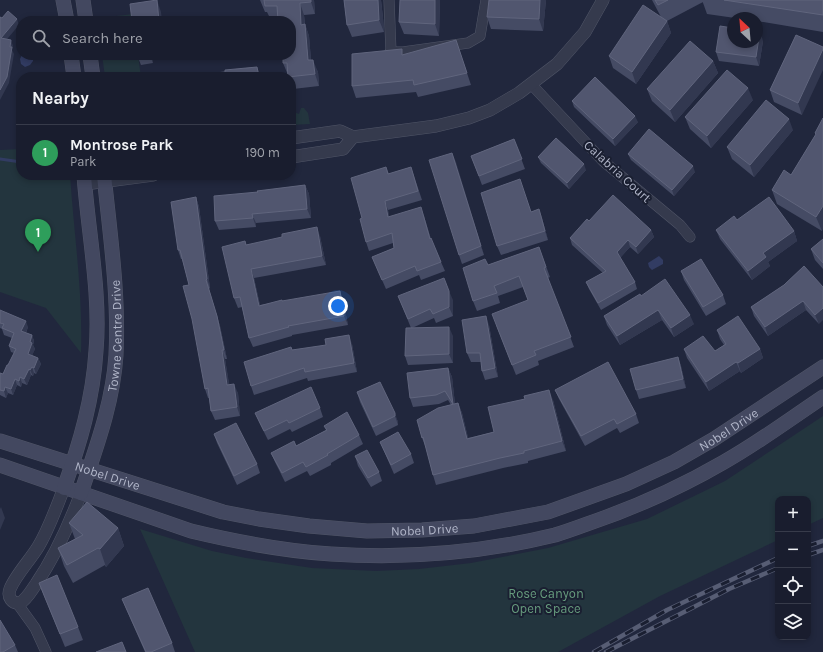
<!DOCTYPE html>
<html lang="en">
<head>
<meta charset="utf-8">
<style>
	:root { --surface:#191d2e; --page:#262a3a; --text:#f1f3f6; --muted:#9fa2aa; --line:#373b4a; --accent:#db2777 }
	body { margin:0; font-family:Karla,sans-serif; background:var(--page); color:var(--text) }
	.controls { position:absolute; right:12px; bottom:12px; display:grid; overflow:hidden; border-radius:8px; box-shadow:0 2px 6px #0003 }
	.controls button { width:36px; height:36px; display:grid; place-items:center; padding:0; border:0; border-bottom:1px solid var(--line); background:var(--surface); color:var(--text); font:20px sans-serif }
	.compass { position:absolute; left:727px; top:12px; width:36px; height:36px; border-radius:50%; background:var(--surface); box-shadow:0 2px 6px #0003; rotate:334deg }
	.you { position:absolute; left:338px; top:306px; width:14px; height:14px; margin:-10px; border:3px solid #fff; border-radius:50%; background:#1a73e8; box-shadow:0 0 0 6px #1a73e833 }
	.badge { display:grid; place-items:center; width:26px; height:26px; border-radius:50%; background:var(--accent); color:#fff; font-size:13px; font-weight:700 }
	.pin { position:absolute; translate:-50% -33px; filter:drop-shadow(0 1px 2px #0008) }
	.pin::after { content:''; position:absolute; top:21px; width:14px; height:12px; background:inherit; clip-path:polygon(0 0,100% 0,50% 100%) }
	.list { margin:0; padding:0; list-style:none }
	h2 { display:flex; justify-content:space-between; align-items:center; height:52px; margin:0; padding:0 16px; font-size:17px }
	h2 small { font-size:13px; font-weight:400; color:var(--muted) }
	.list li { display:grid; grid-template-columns:26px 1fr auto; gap:12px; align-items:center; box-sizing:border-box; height:56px; padding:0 16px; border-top:1px solid var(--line) }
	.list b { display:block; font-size:15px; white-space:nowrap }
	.list p { margin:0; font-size:13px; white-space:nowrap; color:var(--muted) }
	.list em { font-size:13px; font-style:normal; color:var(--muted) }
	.icon { flex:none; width:22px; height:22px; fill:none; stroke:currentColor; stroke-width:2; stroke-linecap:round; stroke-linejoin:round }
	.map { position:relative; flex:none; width:823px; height:652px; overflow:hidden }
	.search { position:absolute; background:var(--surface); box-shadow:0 2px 6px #0003; left:16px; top:16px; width:280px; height:44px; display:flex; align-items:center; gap:10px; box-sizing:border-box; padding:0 14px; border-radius:16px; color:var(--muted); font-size:15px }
	.panel { position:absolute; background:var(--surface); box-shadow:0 2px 6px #0003; left:16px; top:72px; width:280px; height:108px; border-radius:16px }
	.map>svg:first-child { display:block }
</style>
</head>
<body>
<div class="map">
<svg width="823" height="652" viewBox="0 0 823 652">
	<rect width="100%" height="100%" fill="#21273d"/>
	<path fill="#23353e" d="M 133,14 L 134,21 L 99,21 L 100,18 Z
		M 102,55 L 138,55 L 141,77 L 105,77 Z
		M 301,108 L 304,108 L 308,113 L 310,124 L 291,125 L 291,111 L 299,114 Z
		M 21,149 L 21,175 L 70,175 C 74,234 83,293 81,353 L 46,308 L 0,292 L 0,150 Z
		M 823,416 L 823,518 L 808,525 L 808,499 L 778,499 L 778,540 L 660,596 L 558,652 L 195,652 L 140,529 L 212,551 L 246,558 L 312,568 L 376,571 L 419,569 L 471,563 L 548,548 L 647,519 L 725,481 Z"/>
	<path fill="#323c63" d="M 22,55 L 33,55 L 33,61 L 30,65 L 25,67 L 21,64 L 20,59 Z
		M 659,256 L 663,260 L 663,264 L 652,270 L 649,267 L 648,263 Z"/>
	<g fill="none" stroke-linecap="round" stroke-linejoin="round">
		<path stroke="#323c63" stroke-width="3" d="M 0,159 L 21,162"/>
		<g stroke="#505567" stroke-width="11">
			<path id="minor" d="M 389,0 L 391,52
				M 480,36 L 486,0
				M 390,52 L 403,52 L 468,43 L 480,36
				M 531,84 L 603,161 L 680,225 L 690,237
				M 17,603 L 35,628 L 46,652"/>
		</g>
		<g stroke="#505567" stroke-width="13">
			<path id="tertiary" d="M 291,138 L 340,131 L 353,137 L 436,126 L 469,118 L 490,110 L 519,93 L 557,64 L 585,32 L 603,0
				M 291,157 L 343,149 L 353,137
				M 85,184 L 153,175
				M 64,488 C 56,508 49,529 38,547 C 30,560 15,576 10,589 C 7,597 12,604 20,603 C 27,599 31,591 36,584 C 55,556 69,525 81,493"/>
		</g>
		<g stroke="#505567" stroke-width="15">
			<g id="secondary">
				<path d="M 63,0 L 67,21"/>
				<path d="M 83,0 L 86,21"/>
				<path d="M 71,55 L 74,77"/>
				<path d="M 90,55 L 93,77"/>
				<path id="s1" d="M 0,441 L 223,512 L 259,519 L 309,526 L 367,531 L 422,530 L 474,526 L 548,512 L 626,484 L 674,462 L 714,439 L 823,367"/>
				<path d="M 0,465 L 191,531 C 237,542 284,551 331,554 C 406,559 481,553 555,535 C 565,532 576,528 587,524 C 634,508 681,487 724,462 C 758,443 790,419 823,397"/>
				<path d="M 64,488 C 80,443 93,399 96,351 C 101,294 88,232 84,175"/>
				<path id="s2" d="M 81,493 C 96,448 113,403 116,355 C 119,294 110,235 104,175"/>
			</g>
		</g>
		<use href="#minor" stroke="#353a4d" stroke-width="10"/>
		<use href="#tertiary" stroke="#353a4d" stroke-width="12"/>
		<use href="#secondary" stroke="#434860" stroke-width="14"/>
		<g stroke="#575d74" stroke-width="4.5">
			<path id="rail" d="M 808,546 L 823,541
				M 808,555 L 823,550
				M 594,652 L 667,610 L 778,558
				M 606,652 L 729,589 L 778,568"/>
		</g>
		<use href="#rail" stroke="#1a1f31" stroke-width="3" stroke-dasharray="9" stroke-linecap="butt"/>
	</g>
	<path fill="#454b64" d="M 260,0 L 314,0 L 315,14 L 304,15 L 305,24 L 309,36 L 311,60 L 318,72 L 319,86 L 293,89 L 291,85 L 291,77 L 288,75 L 283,63 L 291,55 L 277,18 L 270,18 L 267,12 L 265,12 Z
		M 344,0 L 381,0 L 383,18 L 384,32 L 352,37 L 347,25 Z
		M 400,0 L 440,0 L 439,36 L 404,34 L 399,22 Z
		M 546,0 L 543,31 L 491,29 L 487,17 Z
		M 652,0 L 702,0 L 703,2 L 667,21 L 671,33 L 636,84 L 613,68 L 609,56 L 661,17 Z
		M 702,0 L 823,0 L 823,32 L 757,21 L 757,18 L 735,18 L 707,14 Z
		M 796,35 L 802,115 L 774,102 L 770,90 Z
		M 456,40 L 471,85 L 418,97 L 416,92 L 356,98 L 352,86 L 404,55 Z
		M 763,41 L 759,66 L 719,61 L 716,52 Z
		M 137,55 L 166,55 L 167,57 L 152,59 L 153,63 L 141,65 Z
		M 713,61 L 718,73 L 675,122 L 652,101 L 647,89 Z
		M 753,100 L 711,148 L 690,129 L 685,117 Z
		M 572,101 L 638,122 L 615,146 L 574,107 Z
		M 823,118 L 822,231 L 777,204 L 772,190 L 791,175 L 816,135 L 815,133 Z
		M 793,130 L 754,177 L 732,159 L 727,147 Z
		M 514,139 L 525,169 L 482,185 L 471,156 Z
		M 452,153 L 484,255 L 462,264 L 459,255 Z
		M 628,154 L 695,172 L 674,196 L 631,160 Z
		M 538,157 L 586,170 L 569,189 L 541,163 Z
		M 386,167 L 389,174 L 411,167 L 422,200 L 388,210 L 389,217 L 424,216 L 431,239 L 441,262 L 445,271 L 421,280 L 419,275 L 386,289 L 372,257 L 394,248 L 393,243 L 369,251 L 366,242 L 362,218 Z
		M 305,185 L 309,194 L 311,218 L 256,223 L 256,227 L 219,230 L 215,221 L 258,192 Z
		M 196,197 L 199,207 L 210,288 L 209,289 L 220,326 L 227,359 L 225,359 L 229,385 L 238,393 L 240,416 L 215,420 L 211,411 L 209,398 L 208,398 L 205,389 L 189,285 L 182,259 L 181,259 L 178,250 Z
		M 539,209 L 542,218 L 548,240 L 501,255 L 497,246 L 531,212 Z
		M 737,220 L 794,231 L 797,241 L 768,262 L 770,266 L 752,280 L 720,239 L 716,230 Z
		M 589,221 L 651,230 L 654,237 L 638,254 L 630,247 L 620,258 L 635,282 L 637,289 L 601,310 L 589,289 L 586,282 L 603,273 L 572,245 L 570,238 Z
		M 320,236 L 326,265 L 254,278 L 260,305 L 282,301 L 343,300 L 348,325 L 292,335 L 292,336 L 253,347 L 249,338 L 242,307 L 238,308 L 234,298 L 245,241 L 246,245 Z
		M 823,239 L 823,269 L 815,260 L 811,249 Z
		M 539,247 L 550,277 L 548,278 L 574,347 L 538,361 L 539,365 L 516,375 L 496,325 L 528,300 L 523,287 L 498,296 L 500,303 L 477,311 L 473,301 L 488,265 Z
		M 804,266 L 819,324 L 806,310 L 768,336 L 754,316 L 751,307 L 784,285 Z
		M 681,271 L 723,295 L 726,304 L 706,316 L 684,280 Z
		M 398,296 L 453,300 L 453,316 L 436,323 L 434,318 L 412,328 L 453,336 L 453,363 L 408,365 L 405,356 L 411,328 Z
		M 641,296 L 694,324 L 674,337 L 662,320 L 620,345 L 607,325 L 604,316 Z
		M 0,310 L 28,327 L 26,333 L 32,335 L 34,341 L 33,345 L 35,349 L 32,355 L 38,358 L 41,364 L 36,374 L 34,373 L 33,376 L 31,375 L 27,385 L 22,383 L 21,387 L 17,385 L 13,395 L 8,393 L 6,398 L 0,395 L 0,373 L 3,374 L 8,365 L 14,353 L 11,352 L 9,346 L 12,338 L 4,335 L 2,329 L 0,328 Z
		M 489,325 L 498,377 L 485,380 L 482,371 L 481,362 L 471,362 L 467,353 Z
		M 717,330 L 760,349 L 763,358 L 741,373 L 740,371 L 709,391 L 687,358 L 684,349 L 715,351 L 724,345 L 720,339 Z
		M 352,344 L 357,372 L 308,381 L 307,378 L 254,395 L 251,386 L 292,350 Z
		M 678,357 L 681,366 L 686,388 L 639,399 L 636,390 Z
		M 448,368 L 452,377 L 455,404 L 458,403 L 462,413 L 468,438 L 494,432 L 553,400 L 566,451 L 528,461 L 528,463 L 503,468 L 436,485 L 433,475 L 426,448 L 422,438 L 451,405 L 448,400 L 439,404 L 413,407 L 410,398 Z
		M 380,382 L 398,422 L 398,425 L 376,436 L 360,402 L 357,392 Z
		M 555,390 L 636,414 L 639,423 L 620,433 L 617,428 L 585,446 L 559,399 Z
		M 320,408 L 323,417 L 292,432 L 290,429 L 268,440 L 259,422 L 255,413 Z
		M 324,426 L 359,435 L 363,444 L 331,463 L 331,465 L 310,476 L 307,471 L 285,482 L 275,462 L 271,453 L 296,446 L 326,430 Z
		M 214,434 L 257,464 L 260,473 L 237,485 L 217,443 Z
		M 380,442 L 411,454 L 414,463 L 394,474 L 384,451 Z
		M 355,456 L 379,472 L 382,481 L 371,487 L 358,466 Z
		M 69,523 L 118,528 L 124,546 L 106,567 L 105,565 L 73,583 L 64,566 L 58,548 L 75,539 Z
		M 39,583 L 78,627 L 83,640 L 65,647 L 44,596 Z
		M 122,599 L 172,643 L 175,652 L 145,652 L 127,611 Z
		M 15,645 L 18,652 L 0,652 Z"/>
	<path fill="#323850" d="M 157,0 L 161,12 L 162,21 L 159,21 Z
		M 311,0 L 314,0 L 315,14 L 311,2 Z
		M 378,0 L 381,0 L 383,18 L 384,32 L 379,20 Z
		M 435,0 L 440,0 L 439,36 L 435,24 Z
		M 540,0 L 546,0 L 543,31 L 539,19 Z
		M 300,3 L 304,15 L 306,37 L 301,25 Z
		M 17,19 L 19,25 L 3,44 L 1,38 Z
		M 667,21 L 671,33 L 636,84 L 632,72 Z
		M 305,24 L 309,36 L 312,72 L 308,60 Z
		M 760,31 L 763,41 L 759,66 L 756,57 Z
		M 11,40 L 13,46 L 12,50 L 14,54 L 9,83 L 0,100 L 0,90 Z
		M 823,49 L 823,70 L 802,115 L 798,103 Z
		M 150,55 L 151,55 L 153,63 Z
		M 313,60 L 318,72 L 319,86 L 315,74 Z
		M 713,61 L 718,73 L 675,122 L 670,110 Z
		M 257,67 L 261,77 L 259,77 Z
		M 748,88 L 753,100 L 711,148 L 707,136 Z
		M 635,116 L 638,122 L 615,146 L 613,139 Z
		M 789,119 L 793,130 L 754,177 L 750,165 Z
		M 452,153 L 456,162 L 484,255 L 481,246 Z
		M 584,164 L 586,170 L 569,189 L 567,183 Z
		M 693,166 L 695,172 L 674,196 L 672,190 Z
		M 305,185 L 309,194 L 311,218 L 307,209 Z
		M 196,197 L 199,207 L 210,288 L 207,279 Z
		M 385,201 L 388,210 L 391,226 L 388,217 Z
		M 823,206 L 823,229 L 822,231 L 816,217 Z
		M 421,207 L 424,216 L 433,248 L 430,239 Z
		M 539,209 L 542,218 L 548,240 L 545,231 Z
		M 252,214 L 256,223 L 256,227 L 253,218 Z
		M 317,227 L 320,236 L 326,265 L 322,256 Z
		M 651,230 L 654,237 L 638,254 L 636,247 Z
		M 794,231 L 797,241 L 768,262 L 770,266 L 752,280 L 748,271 L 763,253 Z
		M 628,240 L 630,247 L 619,259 L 617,252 Z
		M 251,269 L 254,278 L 262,315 L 259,306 Z
		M 206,280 L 220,326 L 227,359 L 224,350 Z
		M 340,291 L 343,300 L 348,325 L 344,316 Z
		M 449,291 L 453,300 L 453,316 L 449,307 Z
		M 803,301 L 806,310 L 768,336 L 765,327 Z
		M 823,308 L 823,320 L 819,324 L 815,315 Z
		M 658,310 L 662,320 L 620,345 L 617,336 Z
		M 690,315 L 694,324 L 674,337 L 671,328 Z
		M 486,316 L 489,325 L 498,377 L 495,368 Z
		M 26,321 L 28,327 L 24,337 L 21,331 Z
		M 449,327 L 453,336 L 453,363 L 449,354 Z
		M 32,335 L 34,341 L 33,345 L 35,349 L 30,360 L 28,354 Z
		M 349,335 L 352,344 L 357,372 L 354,363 Z
		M 760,349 L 763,358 L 741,373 L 738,363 Z
		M 222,350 L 225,359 L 231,394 L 227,385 Z
		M 678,357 L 681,366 L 686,388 L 683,379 Z
		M 38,358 L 41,364 L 36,374 L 34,368 Z
		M 736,362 L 740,371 L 709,391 L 706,382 Z
		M 32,367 L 34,373 L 33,376 L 30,370 Z
		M 448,368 L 452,377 L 456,413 L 453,404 Z
		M 29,369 L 31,375 L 27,385 L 24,379 Z
		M 20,377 L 22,383 L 21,387 L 19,381 Z
		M 15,379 L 17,385 L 13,395 L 11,389 Z
		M 234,384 L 238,393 L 240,416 L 237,407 Z
		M 5,387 L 8,393 L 6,398 L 4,391 Z
		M 549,390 L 553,400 L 566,451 L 562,441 Z
		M 458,403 L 462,413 L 471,449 L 467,439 Z
		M 395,413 L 398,422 L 398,425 L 395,416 Z
		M 1,507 L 5,518 L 0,530 L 0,509 Z
		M 118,528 L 124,546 L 106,567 L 100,549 Z"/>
	<path fill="#51566f" stroke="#60657d" d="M 157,0 L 159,21 L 132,21 L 130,4 Z
		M 264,0 L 311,0 L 311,2 L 300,3 L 301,25 L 305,24 L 308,60 L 313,60 L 315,74 L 288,77 L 287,63 L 283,63 L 283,55 L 291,55 L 291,21 L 278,21 L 277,6 L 265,6 Z
		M 344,0 L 378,0 L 379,20 L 347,25 Z
		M 400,0 L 435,0 L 435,24 L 399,22 Z
		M 489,0 L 540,0 L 539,19 L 487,17 Z
		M 655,0 L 668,0 L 658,5 Z
		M 724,0 L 823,0 L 823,15 Z
		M 643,5 L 667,21 L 632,72 L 609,56 Z
		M 8,11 L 17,19 L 1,38 L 11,40 L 10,47 L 12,47 L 7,77 L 0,90 L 0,17 L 2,18 Z
		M 720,26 L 733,28 L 733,42 L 757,42 L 757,31 L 760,31 L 756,57 L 716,52 Z
		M 796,35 L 823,47 L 823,49 L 798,103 L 770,90 Z
		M 456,40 L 467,73 L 414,85 L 413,80 L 352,86 L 352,54 L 402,49 L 402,55 Z
		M 690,41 L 713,61 L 670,110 L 647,89 Z
		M 257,67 L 259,77 L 175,77 L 225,72 L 225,70 Z
		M 727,70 L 748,88 L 707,136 L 685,117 Z
		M 595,77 L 635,116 L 613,139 L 572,101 Z
		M 766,100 L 789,119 L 750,165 L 727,147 Z
		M 823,118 L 823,206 L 816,217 L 772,190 L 784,170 L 791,175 L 816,134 L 815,133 Z
		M 649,129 L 693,166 L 672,190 L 628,154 Z
		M 556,138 L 584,164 L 567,183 L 538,157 Z
		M 514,139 L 522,159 L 479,176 L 471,156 Z
		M 452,153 L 481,246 L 459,255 L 429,160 Z
		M 386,167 L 388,174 L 411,167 L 418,191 L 385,201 L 388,217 L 421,207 L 430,239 L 431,238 L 441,262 L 417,271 L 415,266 L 382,280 L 372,257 L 394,248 L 392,233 L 366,242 L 360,219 L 362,218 L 351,178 Z
		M 520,179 L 531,212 L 539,209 L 545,231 L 497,246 L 481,193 Z
		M 305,185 L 307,209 L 252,214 L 253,218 L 215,221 L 214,196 L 258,192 L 257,191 Z
		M 613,195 L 651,230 L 636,247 L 628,240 L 617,252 L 635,282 L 598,303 L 586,282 L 606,271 L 570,238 L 587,219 L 589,221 Z
		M 196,197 L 207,279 L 206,280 L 217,316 L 224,350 L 222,350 L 227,385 L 234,384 L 237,407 L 211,411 L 208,388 L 205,389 L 192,319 L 183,286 L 189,285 L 180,250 L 178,250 L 171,202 Z
		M 769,197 L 794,231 L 763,253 L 766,257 L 748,271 L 716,230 L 734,216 L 737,220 Z
		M 317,227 L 322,256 L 251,269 L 259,306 L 282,300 L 282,301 L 340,291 L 344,316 L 288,326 L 289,327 L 249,338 L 240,297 L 234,298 L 222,247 L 245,241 L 246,245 L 282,237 L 282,234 Z
		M 823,239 L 823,263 L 811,249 Z
		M 539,247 L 546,267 L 544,268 L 571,337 L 534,351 L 536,355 L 512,365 L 492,314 L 528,300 L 519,276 L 494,286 L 497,293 L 473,301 L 463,268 L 485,259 L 488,265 Z
		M 701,259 L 723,295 L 703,307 L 681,271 Z
		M 804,266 L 823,287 L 823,308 L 815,315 L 803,301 L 765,327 L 751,307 L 784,285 Z
		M 444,278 L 449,291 L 449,307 L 433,314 L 430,309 L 408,319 L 398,296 Z
		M 665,279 L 690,315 L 671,328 L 658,310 L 617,336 L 604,316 L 640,294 L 641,296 Z
		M 0,310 L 26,321 L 21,331 L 32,335 L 30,342 L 32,343 L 28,354 L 38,358 L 34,368 L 32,367 L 30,370 L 29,369 L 24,379 L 20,377 L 19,381 L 15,379 L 11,389 L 5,387 L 4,391 L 0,390 L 0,373 L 3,374 L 7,365 L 8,365 L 16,349 L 9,346 L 14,333 L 2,328 L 4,324 L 0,323 Z
		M 486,316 L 495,368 L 482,371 L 480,353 L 467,353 L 462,320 Z
		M 738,316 L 760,349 L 738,363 L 736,362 L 706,382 L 684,349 L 703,336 L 715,351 L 726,344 L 717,330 Z
		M 449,327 L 449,354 L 405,356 L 406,328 Z
		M 349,335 L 354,363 L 305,372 L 304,368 L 251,386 L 244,362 L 291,347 L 292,350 L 326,345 L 325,339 Z
		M 678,357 L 683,379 L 636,390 L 630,369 Z
		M 608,362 L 636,414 L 617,424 L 614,419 L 581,436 L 555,390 Z
		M 448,368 L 453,404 L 445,391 L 436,395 L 410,398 L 407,373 Z
		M 380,382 L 395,413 L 395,416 L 373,427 L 357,392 Z
		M 311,387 L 320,408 L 289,423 L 287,420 L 264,431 L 255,413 Z
		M 549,390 L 562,441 L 524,451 L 524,453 L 500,458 L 433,475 L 423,437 L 422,438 L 417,420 L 438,408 L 458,403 L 467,439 L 494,432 L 488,407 L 525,399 L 524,396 Z
		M 347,412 L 359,435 L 327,454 L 328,455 L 306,467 L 303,462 L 282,473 L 271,453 L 294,441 L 296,446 L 327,430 L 324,426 Z
		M 236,423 L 257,464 L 234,476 L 214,434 Z
		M 398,432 L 411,454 L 391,465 L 380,442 Z
		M 367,450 L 379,472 L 368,478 L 355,456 Z
		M 87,502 L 118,528 L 100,549 L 98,548 L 67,565 L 58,548 L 83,535 L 69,523 Z
		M 57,575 L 78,627 L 60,634 L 39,583 Z
		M 148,588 L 172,643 L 151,652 L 146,652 L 122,599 Z
		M 0,620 L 15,645 L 3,652 L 0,652 Z
		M 122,642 L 126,652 L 96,652 Z"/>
	<g text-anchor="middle" stroke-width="4" stroke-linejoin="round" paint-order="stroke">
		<g font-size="13" fill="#b0b5c8" stroke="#1a1f31">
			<text transform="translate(618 171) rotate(42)" y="5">Calabria Court</text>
			<text dy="5" stroke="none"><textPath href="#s2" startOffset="162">Towne Centre Drive</textPath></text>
			<text dy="5" stroke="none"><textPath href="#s1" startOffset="761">Nobel Drive</textPath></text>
			<text dy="5" stroke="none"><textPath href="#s1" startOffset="113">Nobel Drive</textPath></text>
			<text dy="5" stroke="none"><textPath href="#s1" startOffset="437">Nobel Drive</textPath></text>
		</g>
		<g font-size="13" fill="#669b7d" stroke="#1a1f31">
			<text x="546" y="598">Rose Canyon<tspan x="546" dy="15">Open Space</tspan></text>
		</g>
	</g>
</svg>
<div class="controls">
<button>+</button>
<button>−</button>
<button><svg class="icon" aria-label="locate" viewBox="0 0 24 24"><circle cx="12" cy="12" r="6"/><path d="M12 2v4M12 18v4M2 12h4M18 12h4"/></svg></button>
<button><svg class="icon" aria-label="layers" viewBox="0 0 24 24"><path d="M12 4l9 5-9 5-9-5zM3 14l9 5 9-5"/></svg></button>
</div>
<svg class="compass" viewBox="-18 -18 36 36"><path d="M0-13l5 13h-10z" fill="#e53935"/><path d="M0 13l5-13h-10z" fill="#9fa2aa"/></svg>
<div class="you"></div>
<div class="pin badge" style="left:38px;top:252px;background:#2e9e5b">1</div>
<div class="search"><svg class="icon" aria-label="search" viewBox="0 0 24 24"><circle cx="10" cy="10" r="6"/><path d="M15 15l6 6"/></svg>Search here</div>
<section class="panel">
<h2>Nearby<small></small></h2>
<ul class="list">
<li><span class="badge" style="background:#2e9e5b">1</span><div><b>Montrose Park</b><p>Park</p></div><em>190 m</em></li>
</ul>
</section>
</div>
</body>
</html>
